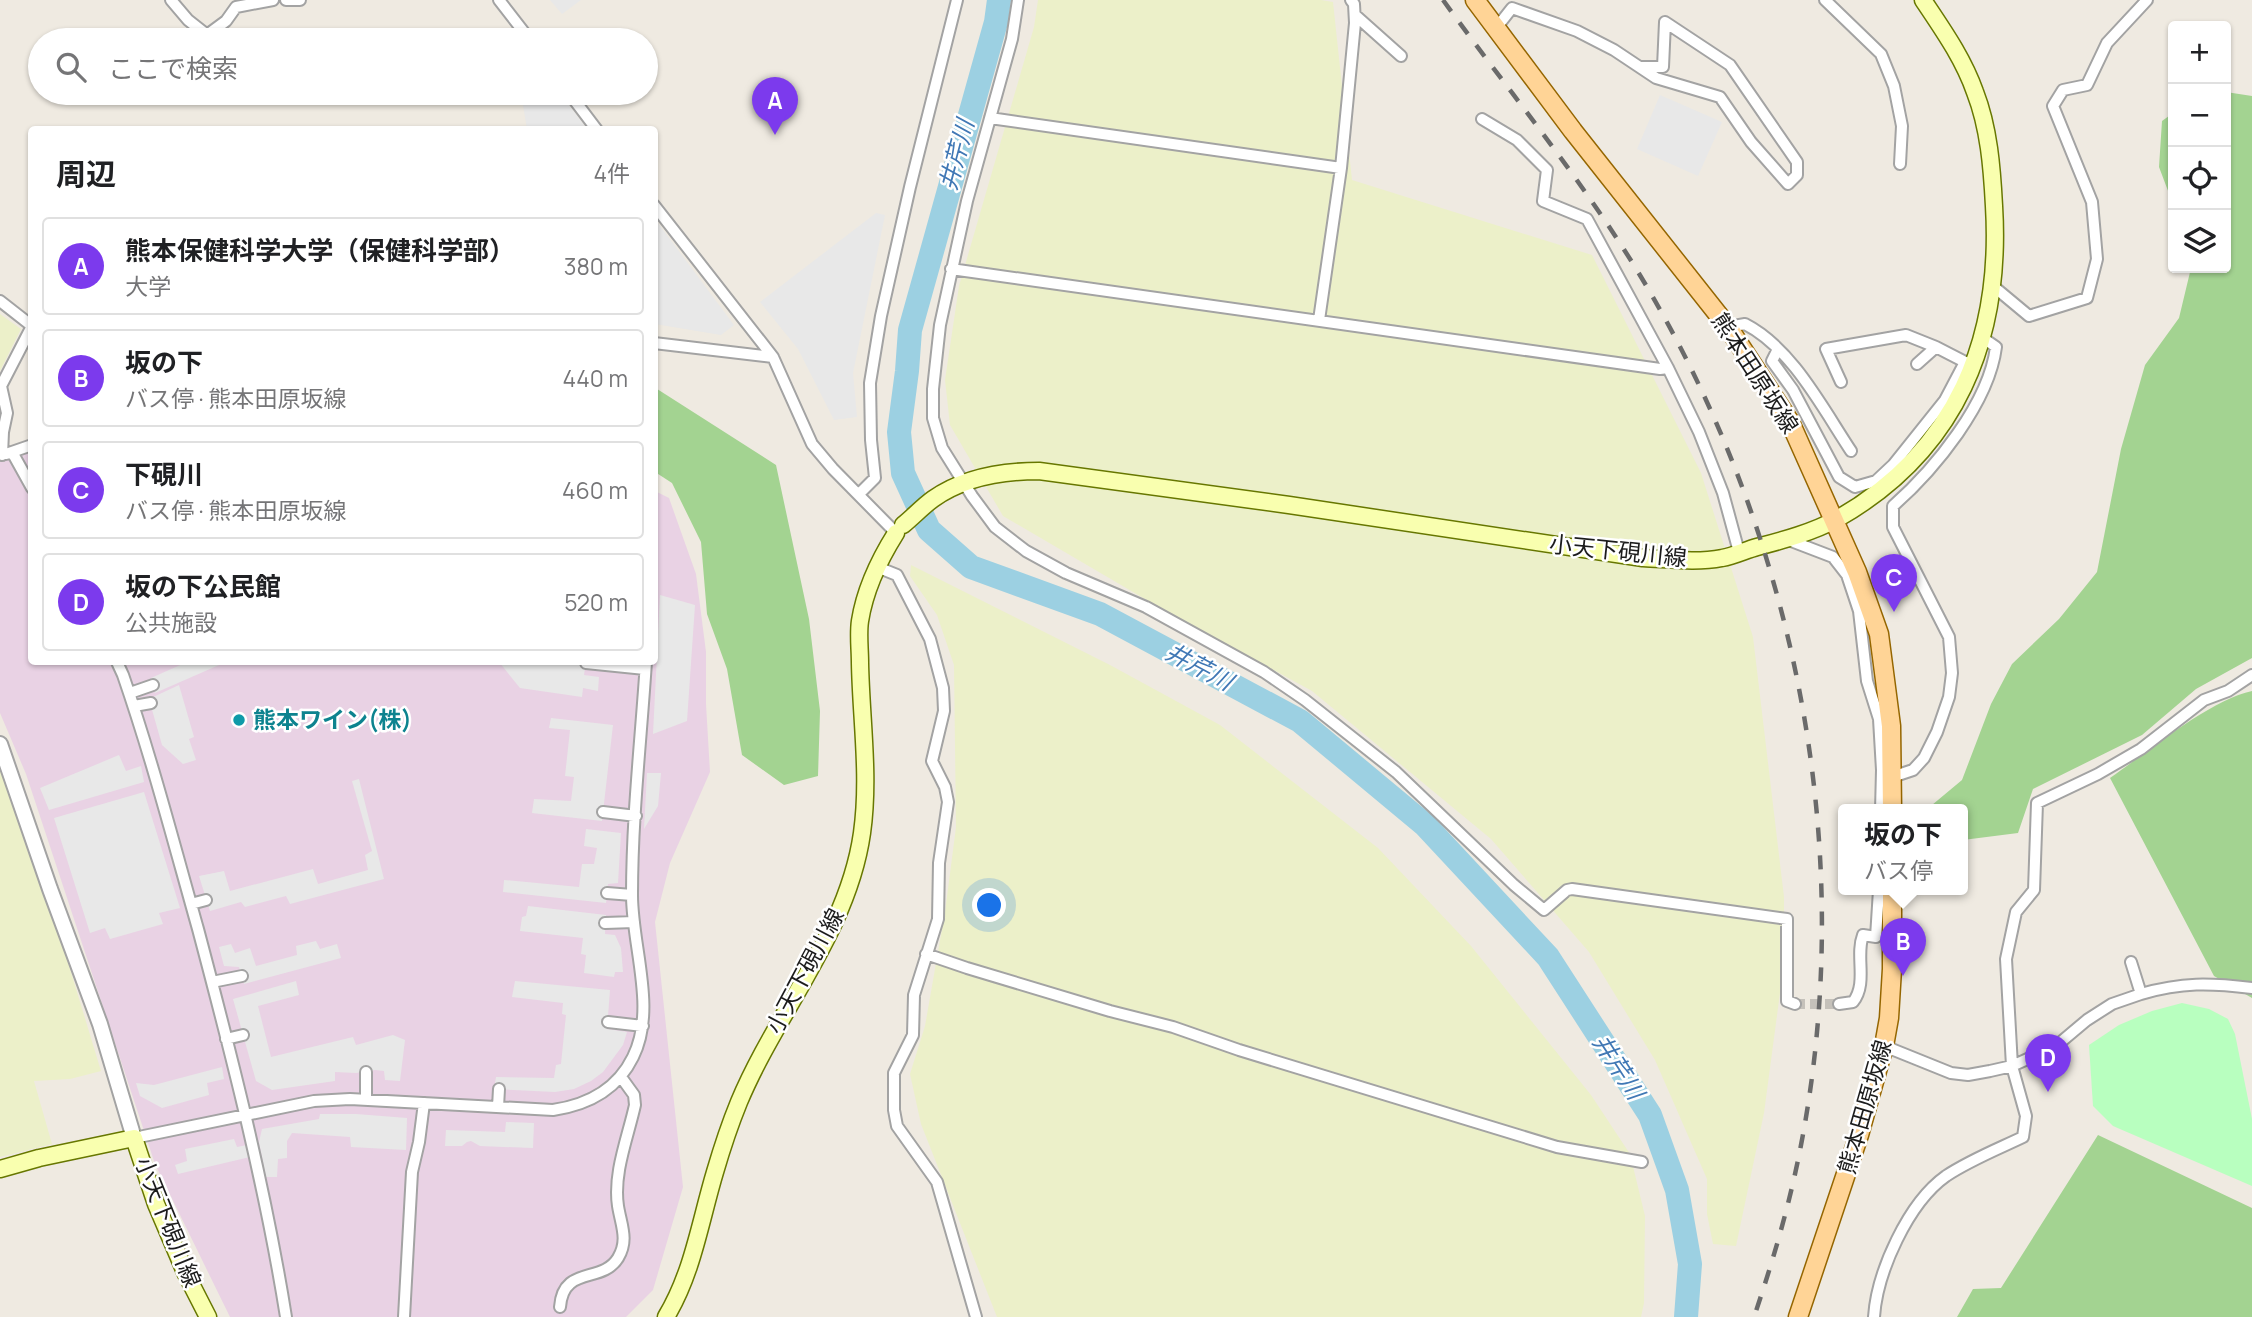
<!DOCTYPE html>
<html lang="ja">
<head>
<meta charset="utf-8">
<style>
	:root { --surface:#fff; --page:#f6f6f6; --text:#202124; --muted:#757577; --line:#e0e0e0; --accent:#7c3aed }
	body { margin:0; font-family:Manrope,"Noto Sans JP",sans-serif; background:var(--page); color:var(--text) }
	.controls { position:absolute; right:21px; top:21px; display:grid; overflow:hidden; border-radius:7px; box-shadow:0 2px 5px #0004 }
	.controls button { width:63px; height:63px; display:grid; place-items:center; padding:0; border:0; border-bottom:2px solid var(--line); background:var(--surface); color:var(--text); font:35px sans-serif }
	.you { position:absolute; left:990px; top:906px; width:24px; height:24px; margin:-18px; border:5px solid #fff; border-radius:50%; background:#1a73e8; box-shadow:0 0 0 10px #1a73e833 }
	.badge { display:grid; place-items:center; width:46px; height:46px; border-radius:50%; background:var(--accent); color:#fff; font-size:23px; font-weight:700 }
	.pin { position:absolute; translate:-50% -58px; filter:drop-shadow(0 2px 4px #0008) }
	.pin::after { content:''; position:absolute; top:37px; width:24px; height:21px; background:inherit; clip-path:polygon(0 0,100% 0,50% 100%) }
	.popup { position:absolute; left:1838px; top:804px; width:130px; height:91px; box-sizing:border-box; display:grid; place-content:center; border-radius:7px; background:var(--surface); filter:drop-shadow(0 2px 5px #0005); font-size:23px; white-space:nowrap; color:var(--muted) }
	.popup b { font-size:26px; color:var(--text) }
	.popup::after { content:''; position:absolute; left:50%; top:100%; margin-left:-14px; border:14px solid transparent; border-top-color:var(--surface) }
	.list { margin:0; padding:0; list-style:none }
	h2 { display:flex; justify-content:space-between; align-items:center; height:91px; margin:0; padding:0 28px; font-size:30px }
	h2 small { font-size:23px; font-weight:400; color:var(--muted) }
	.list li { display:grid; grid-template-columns:46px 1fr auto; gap:21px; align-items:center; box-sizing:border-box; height:98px; margin:0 14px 14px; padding:0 14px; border:2px solid var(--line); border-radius:7px }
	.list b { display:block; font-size:26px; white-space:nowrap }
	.list p { margin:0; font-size:23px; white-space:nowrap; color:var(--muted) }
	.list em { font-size:23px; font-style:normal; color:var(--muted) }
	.icon { flex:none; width:38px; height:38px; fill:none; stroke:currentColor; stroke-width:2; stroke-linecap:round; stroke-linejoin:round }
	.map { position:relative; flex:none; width:2252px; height:1317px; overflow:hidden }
	.search { position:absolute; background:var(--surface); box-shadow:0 2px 5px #0004; left:28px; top:28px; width:630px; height:77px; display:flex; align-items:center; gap:18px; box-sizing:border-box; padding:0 24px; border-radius:38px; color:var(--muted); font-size:26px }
	.panel { position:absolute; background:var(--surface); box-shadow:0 2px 5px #0004; left:28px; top:126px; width:630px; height:539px; border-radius:7px }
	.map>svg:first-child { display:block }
</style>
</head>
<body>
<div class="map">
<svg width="2252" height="1317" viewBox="0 0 2252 1317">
	<rect width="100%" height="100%" fill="#efeae1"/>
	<path fill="#e9d2e4" d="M 31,451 L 32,662 L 654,662 L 655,491 L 669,498 L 696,574 L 706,652 L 706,704 L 710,772 L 670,863 L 655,922 L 683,1187 L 653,1290 L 626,1317 L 230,1317 L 155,1164 L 26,774 L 0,713 L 0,461 Z"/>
	<path fill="#ecf0c9" d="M 1038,0 L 1321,0 L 1333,2 L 1352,180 L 1592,255 L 1701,473 L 1753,637 L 1784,897 L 1784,963 L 1764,1113 L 1736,1246 L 1713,1244 L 1707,1214 L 1707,1179 L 1655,1060 L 1589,952 L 1491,839 L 1312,691 L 1162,609 L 1003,516 L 950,425 L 945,380 L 959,286 L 1034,27 Z
		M 0,314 L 21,329 L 0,371 Z
		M 911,565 L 1110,665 L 1220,725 L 1378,848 L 1471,946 L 1591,1095 L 1630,1154 L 1645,1216 L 1644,1303 L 1641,1317 L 997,1317 L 921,1124 L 910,1074 L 925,1026 L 945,912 L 956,827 L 954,665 L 937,615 L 910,576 Z
		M 0,768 L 67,959 L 101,1071 L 70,1079 L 34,1081 L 52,1144 L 0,1157 Z"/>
	<path fill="#a3d391" d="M 2226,92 L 2252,96 L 2252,658 L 2196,689 L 2142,735 L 2033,789 L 2018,833 L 1963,840 L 1962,810 L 1926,810 L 1962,780 L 1991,704 L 2012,664 L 2059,619 L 2097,572 L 2121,449 L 2145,365 L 2179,318 L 2191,268 L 2226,268 Z
		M 2173,113 L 2173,204 L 2159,167 L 2162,121 Z
		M 654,387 L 776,465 L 809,619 L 820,711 L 818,776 L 784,785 L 742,755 L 727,669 L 707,614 L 701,542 L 672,483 L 655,472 Z
		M 2252,691 L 2252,998 L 2214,976 L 2110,778 C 2146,753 2211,699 2252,691 Z
		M 2098,1135 L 2252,1208 L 2252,1317 L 1957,1317 L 1973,1289 L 2001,1288 Z"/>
	<path fill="#b8ffbf" d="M 2182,1003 L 2209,1009 L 2228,1019 L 2235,1034 L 2252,1119 L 2252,1186 L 2113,1126 L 2093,1106 L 2089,1045 L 2119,1025 L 2152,1011 Z"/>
	<path fill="#e8e8e8" d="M 550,0 L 581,0 L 562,14 Z
		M 521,93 L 560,93 L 587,129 L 527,129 Z
		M 1660,95 L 1722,122 L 1698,176 L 1637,149 Z
		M 876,213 L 885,215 L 853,373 L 857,417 L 834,420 L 798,349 L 760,302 Z
		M 655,219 L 734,325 L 721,335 L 655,324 Z
		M 660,595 L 695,605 L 687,721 L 653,734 Z
		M 187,662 L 226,662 L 155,693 L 151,678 Z
		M 499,662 L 586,662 L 584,675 L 599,677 L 598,691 L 583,688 L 582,697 L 520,688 Z
		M 179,685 L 194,737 L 189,739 L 196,760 L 183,764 L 162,745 L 149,699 Z
		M 551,718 L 613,725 L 602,821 L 532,813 L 534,799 L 571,801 L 574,777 L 565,776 L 570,730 L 549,728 Z
		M 119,755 L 126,771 L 141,766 L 144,782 L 49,810 L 40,788 Z
		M 647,773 L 661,773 L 658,806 L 644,829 Z
		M 359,779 L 384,879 L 290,904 L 286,896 L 245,907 L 241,902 L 210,911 L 199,876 L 224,871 L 230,891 L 313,869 L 318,884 L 368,870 L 365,855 L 372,851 L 352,781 Z
		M 144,792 L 180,908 L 159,913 L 163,924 L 110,939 L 105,928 L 90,933 L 54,818 Z
		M 586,829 L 621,833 L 618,883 L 608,884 L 606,903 L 503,892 L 504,880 L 579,887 L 582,864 L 594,864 L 597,848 L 584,846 Z
		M 528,906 L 606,915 L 605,934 L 615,935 L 621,948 L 623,972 L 615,972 L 614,977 L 584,973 L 586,955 L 581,954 L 583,938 L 520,931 L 522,917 L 526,916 Z
		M 316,941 L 320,949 L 337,944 L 341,958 L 244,984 L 239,967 L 224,966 L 219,947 L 231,944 L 235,953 L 250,948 L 256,966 L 297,955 L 296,946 Z
		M 296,981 L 299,995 L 258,1006 L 271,1057 L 353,1037 L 356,1045 L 393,1035 L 405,1040 L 400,1081 L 385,1080 L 384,1071 L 375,1070 L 356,1073 L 335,1072 L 335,1081 L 272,1090 L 256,1081 L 233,999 Z
		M 515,981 L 610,990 L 607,1029 L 627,1032 L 623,1045 L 603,1072 L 591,1081 L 574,1089 L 555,1092 L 494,1089 L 496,1077 L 554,1078 L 556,1065 L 561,1064 L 566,1015 L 562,1014 L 563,1003 L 512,997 Z
		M 222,1067 L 224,1079 L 207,1083 L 209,1095 L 162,1108 L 140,1096 L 136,1083 L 154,1085 Z
		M 320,1114 L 356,1114 L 407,1118 L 406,1150 L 351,1147 L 350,1137 L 292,1133 L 287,1141 L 287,1158 L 278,1159 L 277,1177 L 266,1177 L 259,1142 L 262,1129 L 319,1119 Z
		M 506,1122 L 534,1123 L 533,1148 L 480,1146 L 471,1141 L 467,1142 L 462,1146 L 445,1146 L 446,1130 L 505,1132 Z
		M 234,1139 L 237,1147 L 247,1145 L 250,1157 L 178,1174 L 175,1165 L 187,1161 L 185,1149 Z"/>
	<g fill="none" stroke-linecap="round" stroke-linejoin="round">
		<path stroke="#9cd0e2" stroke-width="24" d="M 999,0 L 996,22 L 910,330 L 907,371 L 899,432 L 903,473 L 929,530 L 971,567 L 1100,614 L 1300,721 L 1425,825 L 1548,957 L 1650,1115 L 1677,1190 L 1690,1264 L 1686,1317"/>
		<path stroke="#c5c1ba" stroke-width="10" stroke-dasharray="10 5" stroke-linecap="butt" d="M 1795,1004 L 1839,1004"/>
		<g stroke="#a3a3a3" stroke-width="14">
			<path id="minor" d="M 171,0 L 188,20 L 207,35 L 226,21 L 236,7 L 273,0
				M 286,0 L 300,0
				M 499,0 L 530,40
				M 1018,0 L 1012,39 L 967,201 L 940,325 L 933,389 L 933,418 L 942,448 L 972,496 L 995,527 L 1026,551 L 1066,573 L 1146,607 L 1264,672 L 1305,700 L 1396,772 L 1514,885 L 1544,910 L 1567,890 L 1572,889 L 1787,919 L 1787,1001 L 1795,1004
				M 1825,0 L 1881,54 L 1894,86 L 1902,126 L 1900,164
				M 1355,15 L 1401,56
				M 1497,27 L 1512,8 L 1577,31 L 1614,50 L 1656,78 L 1720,97 L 1751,142 L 1788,184 L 1797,175 L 1797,162 L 1730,65 L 1665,22
				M 1642,67 L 1663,67 L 1665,22
				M 569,93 L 597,130
				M 990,118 L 1341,168
				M 1482,119 L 1517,140 L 1547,170 L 1543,201 L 1587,219 L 1668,368 L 1699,432 L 1723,493 L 1739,552
				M 654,205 L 773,357 L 812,444 L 833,469 L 896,533
				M 951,269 L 1660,369 L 1668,368
				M 1993,286 L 2029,316 L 2087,298 L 2097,259 L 2092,202 L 2053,106 L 2063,90 L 2087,85 L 2107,43 L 2147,0
				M 0,301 L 32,326
				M 1319,320 L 1341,168 L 1355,23 L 1354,4 L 1351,0
				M 1728,327 L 1745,324 C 1792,348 1823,409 1851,451
				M 654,343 L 773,357
				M 1778,349 L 1772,361 L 1793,390 L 1839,477 L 1855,487 L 1876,481 L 1893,465 L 1945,400 L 1965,362
				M 1917,364 L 1936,347 L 1971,365
				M 1841,382 L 1826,349 L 1906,335 L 1936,347
				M 12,452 L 32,488
				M 6,454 L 32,445
				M 2,455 L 3,432 L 7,413 L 1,386 L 32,326
				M 859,494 L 875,478 L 871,440 L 870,383 L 881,316 L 910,187 L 957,0
				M 1786,539 L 1833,557 L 1847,575 L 1859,611 L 1867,681 L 1879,719 L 1882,770 L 1881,810
				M 877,567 L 897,575 L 930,639 L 943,688 L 944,711 L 932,761 L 945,787 L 948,802 L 939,863 L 938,919 L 914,995 L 913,1035 L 894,1073 L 894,1110 L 897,1126 L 937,1182 L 976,1317
				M 117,662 L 123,675 C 152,759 174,844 198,929 C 232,1057 265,1186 286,1317
				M 586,663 L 645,669
				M 130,693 L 153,685
				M 134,706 L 151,703
				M 1892,777 L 1913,770 L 1924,758 L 1937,732 L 1949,697 L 1952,673 L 1949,637 L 1893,527 L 1893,506 C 1935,469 1989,403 1996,347 L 1983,338
				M 603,812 L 636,816
				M 607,893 L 632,895
				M 191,904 L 206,900
				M 605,923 L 634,922
				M 926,954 L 967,968 L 1110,1011 L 1173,1027 L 1239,1050 L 1557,1147 L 1642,1162
				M 212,982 L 242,976
				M 2141,994 C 2182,982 2210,983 2252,988
				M 1839,1004 L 1853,1002 C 1868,983 1855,956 1863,935 L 1876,937 L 1879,890
				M 608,1022 L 643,1026
				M 226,1039 L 243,1035
				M 1884,1046 L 1951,1073 L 1968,1075 L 1990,1071 L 2012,1066 L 2056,1046 L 2087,1020 L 2112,1004 L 2141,994 L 2131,962
				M 366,1100 L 366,1072
				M 498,1107 L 499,1089
				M 134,1138 L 314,1101 L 350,1099 L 553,1110 C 587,1105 617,1090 633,1057 C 657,1009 632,947 632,895 C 632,817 641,739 646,662
				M 560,1307 C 563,1265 602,1284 618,1258 C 629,1240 621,1225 618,1206 C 613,1173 628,1137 635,1105 L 634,1095 L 621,1077
				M 404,1317 L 412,1172 L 419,1142 L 424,1103
				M 1874,1317 C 1877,1272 1908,1203 1946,1176 C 1970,1160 1998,1149 2023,1137 L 2026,1116 L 2012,1066 L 2006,959 L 2016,912 L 2034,890 L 2037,803 L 2098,774 L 2141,749 L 2204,700 L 2228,691 L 2252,675"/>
		</g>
		<g stroke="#a3a3a3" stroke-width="18">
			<path id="tertiary" d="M 0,744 L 50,889 L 100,1024 L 134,1138"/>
		</g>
		<g stroke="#677700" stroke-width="19">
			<path id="secondary" d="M 903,525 C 913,517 922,507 933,499 C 964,477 1002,471 1039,471 L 1289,505 L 1643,558 C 1668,559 1696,563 1722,558 C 1734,556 1746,550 1757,547 C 1784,540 1813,532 1837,519 C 1957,451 2002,339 1994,206 C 1992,168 1989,128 1975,92 C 1963,58 1943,30 1923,0
				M 0,1169 L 39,1158 L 134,1138 L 156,1204 L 185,1272 L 208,1317
				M 666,1317 C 693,1272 700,1222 715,1172 C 722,1148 730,1124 739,1102 C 777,1011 848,932 862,833 C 870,776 861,719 860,663 C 860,649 858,634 860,621 C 865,589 879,560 896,533"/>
		</g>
		<g stroke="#956600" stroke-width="21">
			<path id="primary" d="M 1475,0 L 1573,131 L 1728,327 L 1790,422 L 1857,572 L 1879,634 L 1891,726 L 1892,810
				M 1798,1317 L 1859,1135 L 1884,1046 L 1889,1018 L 1892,969 L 1892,890"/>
		</g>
		<use href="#minor" stroke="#fff" stroke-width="10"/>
		<use href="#tertiary" stroke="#fff" stroke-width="14"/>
		<use href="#secondary" stroke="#f9ffaf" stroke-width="16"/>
		<use href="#primary" stroke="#ffd496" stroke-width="18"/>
		<path stroke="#6a6a6a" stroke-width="4.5" stroke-dasharray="14 14" stroke-linecap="butt" d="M 1443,0 C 1507,89 1577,173 1635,267 C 1794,526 1859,845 1801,1145 C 1790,1203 1773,1261 1754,1317"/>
	</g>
	<circle fill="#0f9aa8" stroke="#fff" stroke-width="2.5" cx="239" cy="720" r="7"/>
	<g text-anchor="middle" stroke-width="5" stroke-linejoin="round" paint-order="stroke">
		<g font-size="23" fill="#1c1c1c" stroke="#fff">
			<text transform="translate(1755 373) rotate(57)" y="8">熊本田原坂線</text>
			<text transform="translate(1618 551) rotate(6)" y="8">小天下硯川線</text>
			<text transform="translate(805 971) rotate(-62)" y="8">小天下硯川線</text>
			<text transform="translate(1865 1107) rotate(-74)" y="8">熊本田原坂線</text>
			<text transform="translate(168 1222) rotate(68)" y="8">小天下硯川線</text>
		</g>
		<g font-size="23" font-weight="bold" fill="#0d838f" stroke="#fff" text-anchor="start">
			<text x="253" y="728">熊本ワイン(株)</text>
		</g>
		<g font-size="24" font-style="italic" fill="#4078b5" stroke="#fff">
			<text transform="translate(957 155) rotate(-75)" y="8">井芹川</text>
			<text transform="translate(1199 667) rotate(28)" y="8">井芹川</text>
			<text transform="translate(1618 1067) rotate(57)" y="8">井芹川</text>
		</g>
	</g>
</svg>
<div class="controls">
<button>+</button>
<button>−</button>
<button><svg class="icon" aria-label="locate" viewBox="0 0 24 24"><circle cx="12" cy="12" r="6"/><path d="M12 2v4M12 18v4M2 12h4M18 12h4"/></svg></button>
<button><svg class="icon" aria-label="layers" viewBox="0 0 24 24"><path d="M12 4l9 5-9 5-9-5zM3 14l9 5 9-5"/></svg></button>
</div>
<div class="you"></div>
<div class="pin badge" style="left:775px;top:135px">A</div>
<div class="pin badge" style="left:1903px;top:976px">B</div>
<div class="popup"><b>坂の下</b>バス停</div>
<div class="pin badge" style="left:1894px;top:612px">C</div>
<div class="pin badge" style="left:2048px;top:1092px">D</div>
<div class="search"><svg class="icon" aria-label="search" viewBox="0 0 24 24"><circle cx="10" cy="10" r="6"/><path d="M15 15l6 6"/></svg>ここで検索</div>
<section class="panel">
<h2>周辺<small>4件</small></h2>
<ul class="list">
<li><span class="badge">A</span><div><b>熊本保健科学大学（保健科学部）</b><p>大学</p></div><em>380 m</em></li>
<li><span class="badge">B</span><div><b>坂の下</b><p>バス停 · 熊本田原坂線</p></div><em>440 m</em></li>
<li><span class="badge">C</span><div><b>下硯川</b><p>バス停 · 熊本田原坂線</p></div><em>460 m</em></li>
<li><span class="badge">D</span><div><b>坂の下公民館</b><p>公共施設</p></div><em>520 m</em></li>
</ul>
</section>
</div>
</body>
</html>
